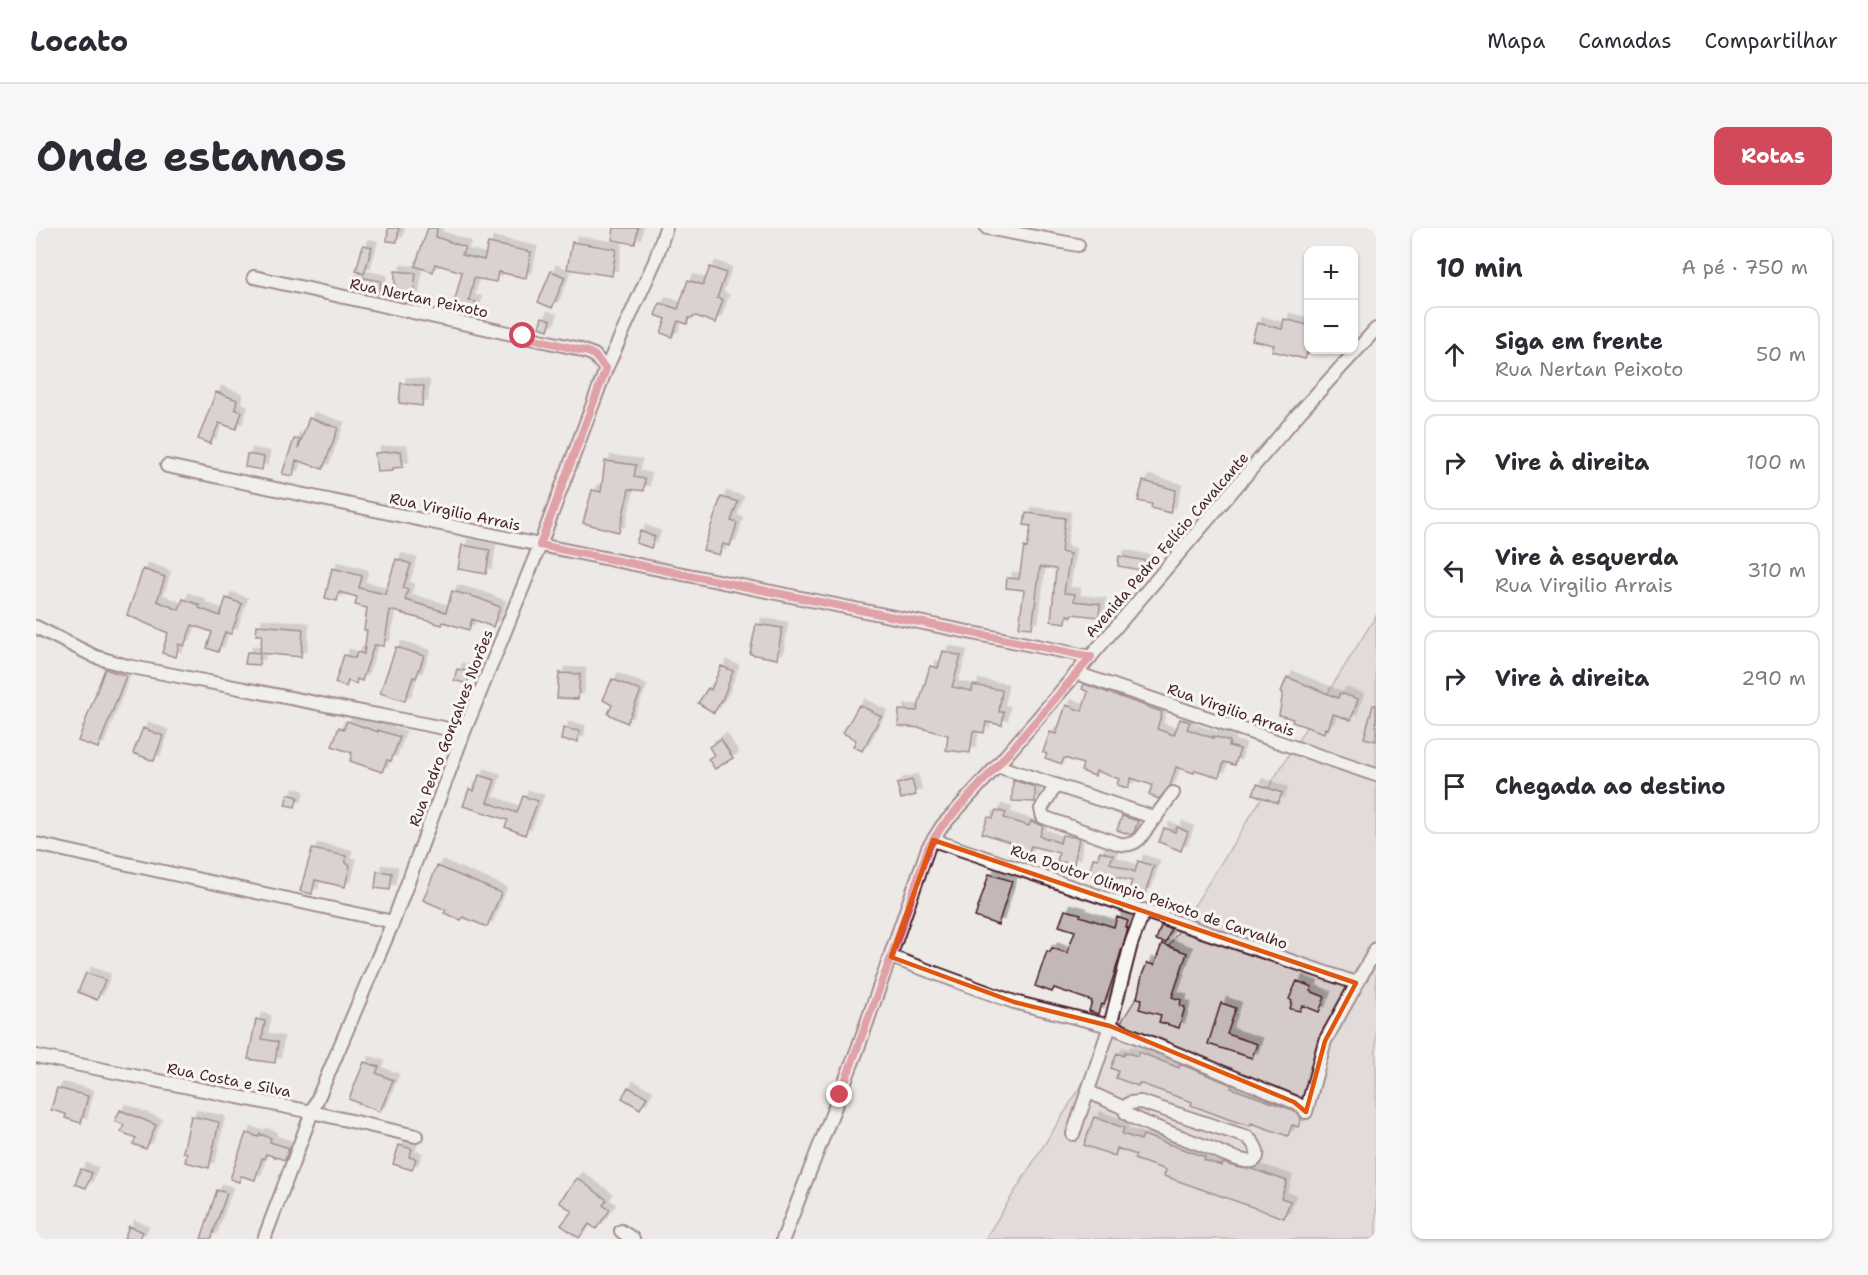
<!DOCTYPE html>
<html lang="pt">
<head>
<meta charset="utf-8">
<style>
	:root { --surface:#fff; --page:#f7f7f7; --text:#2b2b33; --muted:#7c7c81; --line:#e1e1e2; --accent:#d1495b }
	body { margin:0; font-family:"Shantell Sans",sans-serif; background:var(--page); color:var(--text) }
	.controls { position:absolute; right:18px; top:18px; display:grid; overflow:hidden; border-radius:12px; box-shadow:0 2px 4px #0004 }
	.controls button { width:54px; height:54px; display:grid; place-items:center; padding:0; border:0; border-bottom:2px solid var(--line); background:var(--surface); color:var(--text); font:30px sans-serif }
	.stop { position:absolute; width:18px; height:18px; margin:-14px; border:4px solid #d1495b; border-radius:50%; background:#fff }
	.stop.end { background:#d1495b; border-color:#fff; box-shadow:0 2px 6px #0008 }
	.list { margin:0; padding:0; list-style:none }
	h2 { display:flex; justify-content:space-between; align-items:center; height:78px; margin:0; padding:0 24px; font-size:26px }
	h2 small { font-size:20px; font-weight:400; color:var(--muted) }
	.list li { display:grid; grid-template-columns:39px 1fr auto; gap:18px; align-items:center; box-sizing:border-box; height:96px; margin:0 12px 12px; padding:0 12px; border:2px solid var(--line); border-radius:12px }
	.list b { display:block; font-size:22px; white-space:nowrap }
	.list p { margin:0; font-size:20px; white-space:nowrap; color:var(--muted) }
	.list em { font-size:20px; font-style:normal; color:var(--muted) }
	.icon { flex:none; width:33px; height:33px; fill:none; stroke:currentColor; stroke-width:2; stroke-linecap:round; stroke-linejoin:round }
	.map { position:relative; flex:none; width:1340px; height:1011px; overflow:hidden; border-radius:12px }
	header { display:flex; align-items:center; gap:36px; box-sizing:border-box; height:84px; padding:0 30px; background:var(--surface); border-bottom:2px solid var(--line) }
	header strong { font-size:28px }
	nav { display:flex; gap:33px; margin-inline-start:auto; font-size:21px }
	.intro { display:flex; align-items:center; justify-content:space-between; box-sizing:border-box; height:144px; padding:0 36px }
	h1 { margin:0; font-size:42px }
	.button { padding:15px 27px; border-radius:12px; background:var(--accent); color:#fff; font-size:21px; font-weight:700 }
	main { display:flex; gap:36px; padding:0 36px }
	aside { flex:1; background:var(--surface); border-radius:12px; box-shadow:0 2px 4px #0004 }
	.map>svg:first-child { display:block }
</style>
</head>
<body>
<header>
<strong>Locato</strong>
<nav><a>Mapa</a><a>Camadas</a><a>Compartilhar</a></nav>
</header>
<div class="intro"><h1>Onde estamos</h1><a class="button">Rotas</a></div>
<main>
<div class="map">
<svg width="1340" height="1011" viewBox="0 0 1340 1011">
	<defs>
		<filter id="shadow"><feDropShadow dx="5.5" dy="-5.5" stdDeviation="0" flood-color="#0004"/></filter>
	</defs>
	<rect width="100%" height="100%" fill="#ece9e6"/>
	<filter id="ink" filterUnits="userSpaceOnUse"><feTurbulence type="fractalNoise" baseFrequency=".0167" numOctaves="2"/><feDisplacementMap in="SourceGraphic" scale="12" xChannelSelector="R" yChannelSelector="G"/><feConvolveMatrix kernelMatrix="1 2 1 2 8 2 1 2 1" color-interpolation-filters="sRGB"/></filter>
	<g filter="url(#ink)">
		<path fill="#d4cbca" stroke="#8f757a" stroke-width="1.5" d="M 1340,388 L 1340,1011 L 949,1011 Z"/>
		<path fill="#c4b7b7" stroke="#4a1f2b" stroke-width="1.5" filter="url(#shadow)" d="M 352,0 L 363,0 L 361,14 L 351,13 Z
			M 392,0 L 401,0 L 400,9 L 429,19 L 426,27 L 448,32 L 452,15 L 495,24 L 490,50 L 462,44 L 460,54 L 438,50 L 433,73 L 440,74 L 438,84 L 417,80 L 426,44 L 399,36 L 397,44 L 379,38 Z
			M 578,0 L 602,0 L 599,16 L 576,12 Z
			M 536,14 L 580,21 L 576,48 L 531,41 Z
			M 327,17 L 336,19 L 328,46 L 320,43 Z
			M 674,39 L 690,45 L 681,70 L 687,72 L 679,95 L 660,88 L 653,90 L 651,96 L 642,93 L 636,109 L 625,105 L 630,91 L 619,87 L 624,75 L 642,81 L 652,52 L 667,57 Z
			M 359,43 L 380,45 L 377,70 L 359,70 Z
			M 515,43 L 529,49 L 516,80 L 502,74 Z
			M 318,48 L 345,53 L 343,66 L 316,61 Z
			M 506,89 L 515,92 L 512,102 L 503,99 Z
			M 1248,91 L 1272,97 L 1272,126 L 1271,125 L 1269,131 L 1236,123 L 1238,117 L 1216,112 L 1221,95 L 1246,101 Z
			M 365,155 L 388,158 L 386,178 L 363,175 Z
			M 180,164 L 201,172 L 199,181 L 206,184 L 200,201 L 183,195 L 174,216 L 162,211 Z
			M 273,190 L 302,200 L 287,241 L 260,232 L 257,248 L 246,246 L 258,211 L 264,212 L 262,221 Z
			M 365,223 L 367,239 L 357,240 L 357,243 L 341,244 L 339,225 Z
			M 211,226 L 228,229 L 226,242 L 209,239 Z
			M 569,233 L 600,237 L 598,249 L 609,251 L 608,263 L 593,261 L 583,304 L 547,295 L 556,262 L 565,264 Z
			M 1107,253 L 1140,262 L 1134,285 L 1115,280 L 1116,276 L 1102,273 Z
			M 685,269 L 702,274 L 695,293 L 701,295 L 694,318 L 687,316 L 683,327 L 667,322 Z
			M 990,285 L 1029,290 L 1025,324 L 1034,326 L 1028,365 L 1039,366 L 1038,373 L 1064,376 L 1063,389 L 1036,386 L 1036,388 L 1031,387 L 1030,395 L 1015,393 L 1020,341 L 1004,339 L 996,400 L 983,399 L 988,362 L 970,360 L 971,350 L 983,351 L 988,319 L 991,320 L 995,298 L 988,297 Z
			M 604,303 L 619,309 L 615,320 L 600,315 Z
			M 426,317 L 454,322 L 450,346 L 422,341 Z
			M 1083,328 L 1111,333 L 1109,343 L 1082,338 Z
			M 360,331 L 375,336 L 367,360 L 372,362 L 369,372 L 410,384 L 416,363 L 442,370 L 464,379 L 457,399 L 436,391 L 433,402 L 407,394 L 406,397 L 354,382 L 348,418 L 338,417 L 326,453 L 321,451 L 320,456 L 312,453 L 310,459 L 299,455 L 308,427 L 319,430 L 321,424 L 328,426 L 331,402 L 328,402 L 331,380 L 319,377 L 321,369 L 303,364 L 301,373 L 289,370 L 296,340 L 326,348 L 323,360 L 349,366 Z
			M 107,341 L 129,349 L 121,373 L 143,382 L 147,371 L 164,377 L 163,380 L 184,388 L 190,370 L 206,376 L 195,406 L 189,404 L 182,424 L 171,420 L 176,404 L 156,397 L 148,418 L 143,416 L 140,429 L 126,425 L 132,405 L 91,387 Z
			M 720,396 L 746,400 L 741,431 L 714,426 Z
			M 221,397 L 267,401 L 265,429 L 224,425 L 226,407 L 220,407 Z
			M 360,419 L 388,428 L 380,450 L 377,449 L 369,473 L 344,465 Z
			M 907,423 L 925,428 L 916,459 L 936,463 L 937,457 L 966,462 L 963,484 L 968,484 L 966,497 L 950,494 L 948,505 L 937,503 L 934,525 L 910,522 L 912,507 L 885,500 L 862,498 L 863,482 L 881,483 L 894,438 L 902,440 Z
			M 211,424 L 224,425 L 223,437 L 209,436 Z
			M 685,438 L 697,443 L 687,470 L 678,485 L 662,475 L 672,460 L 675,462 Z
			M 69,441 L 90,448 L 62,520 L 42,513 Z
			M 421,441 L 434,444 L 431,456 L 418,452 Z
			M 523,445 L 544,446 L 542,471 L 521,470 Z
			M 1251,449 L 1302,470 L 1304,465 L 1322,471 L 1315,492 L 1297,486 L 1292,501 L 1289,500 L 1288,505 L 1256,494 L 1257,491 L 1243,487 L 1247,465 L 1245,464 Z
			M 576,451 L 605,463 L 591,495 L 572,486 L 576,477 L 567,472 Z
			M 1048,456 L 1126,484 L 1121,501 L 1138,507 L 1144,491 L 1154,494 L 1151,501 L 1177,510 L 1177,508 L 1194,513 L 1193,518 L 1204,521 L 1199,537 L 1188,534 L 1183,549 L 1159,542 L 1158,545 L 1140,539 L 1134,558 L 1123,571 L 1113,567 L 1116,557 L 1095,550 L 1092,560 L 1081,557 L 1083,551 L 1060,543 L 1059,548 L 1045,543 L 1047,536 L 1028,530 L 1026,536 L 1009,530 L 1011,526 L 1007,524 L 1014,504 L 1020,506 L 1030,477 L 1046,483 L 1052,464 L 1046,461 Z
			M 823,477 L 845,488 L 826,523 L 817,518 L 820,512 L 807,505 Z
			M 1337,477 L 1340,477 L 1340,513 L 1328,510 Z
			M 311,493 L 342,504 L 342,502 L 364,509 L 355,533 L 351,532 L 346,544 L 314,533 L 316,525 L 296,518 L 303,499 L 308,501 Z
			M 107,500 L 127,508 L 118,533 L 97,525 Z
			M 527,500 L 543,503 L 542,514 L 525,512 Z
			M 685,511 L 697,530 L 679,541 L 672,531 L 678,527 L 673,519 Z
			M 443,547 L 459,552 L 451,574 L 481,585 L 487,568 L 502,573 L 489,607 L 469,599 L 472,592 L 427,578 L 433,561 L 438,563 Z
			M 876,552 L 880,567 L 865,571 L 861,556 Z
			M 977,552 L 999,559 L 999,574 L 976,573 Z
			M 1221,556 L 1246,565 L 1242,575 L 1217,566 Z
			M 252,566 L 262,569 L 259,579 L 249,577 Z
			M 960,582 L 970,585 L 968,590 L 993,598 L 995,593 L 1007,598 L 1004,608 L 1024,615 L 1026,607 L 1043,610 L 1038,636 L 1021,633 L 1023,625 L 995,618 L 990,631 L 972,625 L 976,615 L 946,605 L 952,589 L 957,590 Z
			M 1086,588 L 1102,593 L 1098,604 L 1095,607 L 1081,602 Z
			M 1141,599 L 1152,604 L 1145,623 L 1123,614 L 1128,600 L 1139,604 Z
			M 276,621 L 310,628 L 309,635 L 314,637 L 309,659 L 279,652 L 276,666 L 264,663 Z
			M 1064,623 L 1077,627 L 1074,635 L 1099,644 L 1102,633 L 1118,638 L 1109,666 L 1093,661 L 1096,653 L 1076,648 L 1075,652 L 1053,646 L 1057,630 L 1062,631 Z
			M 401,638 L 465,665 L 451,699 L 427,689 L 425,692 L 408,685 L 410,682 L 387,672 Z
			M 341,643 L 356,645 L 354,662 L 339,660 Z
			M 953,646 L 976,653 L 962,697 L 939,689 Z
			M 1029,682 L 1045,686 L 1044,688 L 1078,699 L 1081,689 L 1092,693 L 1090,699 L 1092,700 L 1078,747 L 1068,777 L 1065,776 L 1062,786 L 1053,783 L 1056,773 L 1018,760 L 1016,764 L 999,758 L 1011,723 L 1014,724 L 1016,720 L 1031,725 L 1039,703 L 1023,698 Z
			M 1125,698 L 1135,701 L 1130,715 L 1120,712 Z
			M 1126,716 L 1151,725 L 1136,769 L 1145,772 L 1144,778 L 1149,779 L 1143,800 L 1123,794 L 1125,787 L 1103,781 L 1106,771 L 1101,770 L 1106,747 L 1111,735 L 1118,737 Z
			M 50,745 L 69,752 L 61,772 L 42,764 Z
			M 1261,753 L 1276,759 L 1274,763 L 1289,769 L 1283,784 L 1266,777 L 1264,783 L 1254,781 L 1256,773 L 1253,771 Z
			M 1185,775 L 1200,780 L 1191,806 L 1221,816 L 1216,830 L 1172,816 Z
			M 220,791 L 229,793 L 226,811 L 242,814 L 239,835 L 212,831 Z
			M 1089,824 L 1101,828 L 1103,824 L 1143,840 L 1144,836 L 1196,857 L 1195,860 L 1254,881 L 1262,886 L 1265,891 L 1262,899 L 1256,897 L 1252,908 L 1215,895 L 1214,898 L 1192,891 L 1155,877 L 1156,874 L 1103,855 L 1102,858 L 1080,850 L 1082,843 L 1075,840 L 1081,825 L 1088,828 Z
			M 328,834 L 343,839 L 340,845 L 357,852 L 344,884 L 313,871 Z
			M 592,859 L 611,869 L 604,881 L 586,870 Z
			M 21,860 L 52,868 L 45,895 L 29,890 L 30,886 L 15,882 Z
			M 84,882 L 120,897 L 110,921 L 97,916 L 100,910 L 85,904 L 88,897 L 79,893 Z
			M 155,888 L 183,894 L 173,940 L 149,934 L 151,925 L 147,924 Z
			M 1058,889 L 1088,900 L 1086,906 L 1105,912 L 1107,907 L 1169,929 L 1168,932 L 1186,938 L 1187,935 L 1203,940 L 1216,941 L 1251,953 L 1245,970 L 1254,973 L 1248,990 L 1128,948 L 1130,942 L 1098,931 L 1100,927 L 1081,920 L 1079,928 L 1048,917 Z
			M 210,905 L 223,909 L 224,906 L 235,910 L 234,914 L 253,920 L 249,932 L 230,926 L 228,931 L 226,930 L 219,952 L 205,948 L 203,954 L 194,951 Z
			M 363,917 L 376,921 L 373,929 L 380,931 L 376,942 L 357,936 Z
			M 45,941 L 56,945 L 50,960 L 39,956 Z
			M 541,950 L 571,972 L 567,977 L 574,982 L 560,1001 L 553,996 L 543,1010 L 525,997 L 536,983 L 523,974 Z
			M 181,962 L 191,965 L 185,982 L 175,1011 L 165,1011 Z
			M 93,998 L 107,1004 L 104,1011 L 88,1011 Z"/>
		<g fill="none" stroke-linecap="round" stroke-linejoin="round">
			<g stroke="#4a1f2b" stroke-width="16">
				<path id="minor" d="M 951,0 L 1042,17
					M 218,49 L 540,120 L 558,127 L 570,141
					M 131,238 L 504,317 L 1055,429
					M 0,399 L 60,429 L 91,438 L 428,504
					M 1040,445 L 1340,547
					M 961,538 L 1120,590
					M 1020,557 L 1005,581 L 1007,589 L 1081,615 C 1090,618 1097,617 1104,610 L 1137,565
					M 897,612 L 1320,755
					M 0,616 L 357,694
					M 855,729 L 978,774 L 1074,798 L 1258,874 L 1268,880 L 1270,884
					M 0,828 L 276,884 L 380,908
					M 1053,864 L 1088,880 L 1090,885 L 1096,889 C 1122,901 1148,910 1174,920 C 1185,925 1197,931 1209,933 C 1228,936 1222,917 1211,909 L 1105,874 L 1094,875 L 1088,880
					M 1270,884 L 1289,813 L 1340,721
					M 1037,906 L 1074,798 L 1095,716 L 1108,682
					M 585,1003 L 597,1011
					M 228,1011 L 276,884 L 357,694 L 428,504 L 504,317 L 570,141 L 619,33 L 630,0
					M 747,1011 L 822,820 L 892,620 L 906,598 L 961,538 L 1264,184 L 1340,101"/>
			</g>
			<use href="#minor" stroke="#f6f6f2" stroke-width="12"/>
		</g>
	</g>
	<g fill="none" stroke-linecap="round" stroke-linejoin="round" filter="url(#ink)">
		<path stroke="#d1495b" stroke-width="8" d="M 487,108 L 552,124 L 558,127 L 570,141 L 504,317 L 1055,429 L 961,538 L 906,598 L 892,620 L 855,729 L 804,867"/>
	</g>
	<path d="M0 0H1340V1011H0ZM 897,612 L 1320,755 L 1289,813 L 1270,884 L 1258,874 L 1074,798 L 978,774 L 855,729 Z" fill="#ece9e6" fill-opacity=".55" fill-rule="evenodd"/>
	<path fill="none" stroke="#e0560e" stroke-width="4.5" stroke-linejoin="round" d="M 897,612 L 1320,755 L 1289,813 L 1270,884 L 1258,874 L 1074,798 L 978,774 L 855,729 Z"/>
	<g text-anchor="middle" stroke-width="6" stroke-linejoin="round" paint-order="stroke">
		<g font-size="15" fill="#4a1f2b" stroke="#f6f6f2">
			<text transform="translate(383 70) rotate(12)" y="5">Rua Nertan Peixoto</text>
			<text transform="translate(419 284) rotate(12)" y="5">Rua Virgilio Arrais</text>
			<text transform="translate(1131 317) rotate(-49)" y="5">Avenida Pedro Felício Cavalcante</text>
			<text transform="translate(1195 482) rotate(19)" y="5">Rua Virgilio Arrais</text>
			<text transform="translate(415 500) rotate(-69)" y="5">Rua Pedro Gonçalves Norões</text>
			<text transform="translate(1113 669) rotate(19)" y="5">Rua Doutor Olimpio Peixoto de Carvalho</text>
			<text transform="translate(193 852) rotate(11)" y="5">Rua Costa e Silva</text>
		</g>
	</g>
</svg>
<div class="controls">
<button>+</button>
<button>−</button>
</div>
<div class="stop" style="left:487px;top:108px"></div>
<div class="stop end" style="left:804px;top:867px"></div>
</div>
<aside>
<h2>10 min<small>A pé · 750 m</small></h2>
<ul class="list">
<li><svg class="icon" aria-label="ahead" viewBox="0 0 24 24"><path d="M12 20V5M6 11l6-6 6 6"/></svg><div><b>Siga em frente</b><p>Rua Nertan Peixoto</p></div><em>50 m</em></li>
<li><svg class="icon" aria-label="right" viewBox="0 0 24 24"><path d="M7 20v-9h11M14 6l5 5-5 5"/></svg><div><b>Vire à direita</b></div><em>100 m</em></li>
<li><svg class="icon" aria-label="left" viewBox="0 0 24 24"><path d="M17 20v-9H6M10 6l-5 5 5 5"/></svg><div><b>Vire à esquerda</b><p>Rua Virgilio Arrais</p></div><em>310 m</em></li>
<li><svg class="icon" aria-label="right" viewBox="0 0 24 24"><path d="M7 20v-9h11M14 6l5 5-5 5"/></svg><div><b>Vire à direita</b></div><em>290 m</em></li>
<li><svg class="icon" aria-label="arrive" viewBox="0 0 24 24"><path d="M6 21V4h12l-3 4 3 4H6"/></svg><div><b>Chegada ao destino</b></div></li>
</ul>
</aside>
</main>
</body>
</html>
